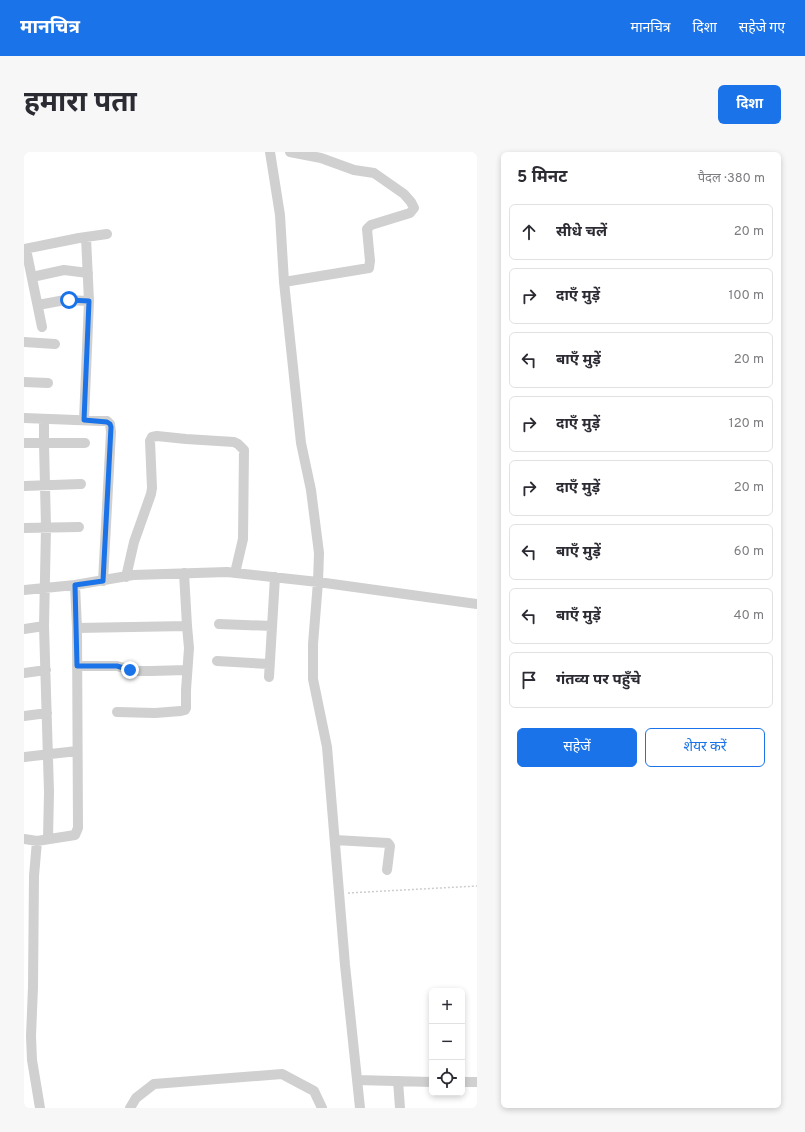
<!DOCTYPE html>
<html lang="hi">
<head>
<meta charset="utf-8">
<style>
	:root { --surface:#fff; --page:#f7f7f7; --text:#2b2b33; --muted:#7c7c81; --line:#e1e1e2; --accent:#1a73e8 }
	body { margin:0; font-family:Overpass,"Noto Sans Devanagari",sans-serif; background:var(--page); color:var(--text) }
	.controls { position:absolute; right:12px; bottom:12px; display:grid; overflow:hidden; border-radius:6px; box-shadow:0 2px 6px #0003 }
	.controls button { width:36px; height:36px; display:grid; place-items:center; padding:0; border:0; border-bottom:1px solid var(--line); background:var(--surface); color:var(--text); font:20px sans-serif }
	.stop { position:absolute; width:12px; height:12px; margin:-9px; border:3px solid #1a73e8; border-radius:50%; background:#fff }
	.stop.end { background:#1a73e8; border-color:#fff; box-shadow:0 1px 4px #0008 }
	.list { margin:0; padding:0; list-style:none }
	h2 { display:flex; justify-content:space-between; align-items:center; height:52px; margin:0; padding:0 16px; font-size:17px }
	h2 small { font-size:13px; font-weight:400; color:var(--muted) }
	.list li { display:grid; grid-template-columns:26px 1fr auto; gap:12px; align-items:center; box-sizing:border-box; height:56px; margin:0 8px 8px; padding:0 8px; border:1px solid var(--line); border-radius:6px }
	.list b { display:block; font-size:15px; white-space:nowrap }
	.list em { font-size:13px; font-style:normal; color:var(--muted) }
	.actions { display:flex; gap:8px; padding:12px 16px }
	.actions a { flex:1; padding:9px 0; border:1px solid var(--accent); border-radius:6px; text-align:center; font-size:14px; color:var(--accent) }
	.actions .main { background:var(--accent); color:#fff }
	.icon { flex:none; width:22px; height:22px; fill:none; stroke:currentColor; stroke-width:2; stroke-linecap:round; stroke-linejoin:round }
	.map { position:relative; flex:none; width:453px; height:956px; overflow:hidden; border-radius:6px }
	header { display:flex; align-items:center; gap:24px; box-sizing:border-box; height:56px; padding:0 20px; background:var(--accent); color:#fff }
	header strong { font-size:19px }
	nav { display:flex; gap:22px; margin-inline-start:auto; font-size:14px }
	.intro { display:flex; align-items:center; justify-content:space-between; box-sizing:border-box; height:96px; padding:0 24px }
	h1 { margin:0; font-size:28px }
	.button { padding:10px 18px; border-radius:6px; background:var(--accent); color:#fff; font-size:14px; font-weight:700 }
	main { display:flex; gap:24px; padding:0 24px }
	aside { flex:1; background:var(--surface); border-radius:6px; box-shadow:0 2px 6px #0003 }
	.map>svg:first-child { display:block }
</style>
</head>
<body>
<header>
<strong>मानचित्र</strong>
<nav><a>मानचित्र</a><a>दिशा</a><a>सहेजे गए</a></nav>
</header>
<div class="intro"><h1>हमारा पता</h1><a class="button">दिशा</a></div>
<main>
<div class="map">
<svg width="453" height="956" viewBox="0 0 453 956">
	<rect width="100%" height="100%" fill="#fff"/>
	<g fill="none" stroke-linecap="round" stroke-linejoin="round">
		<path stroke="#cdcdcd" stroke-width="1.5" stroke-dasharray="2 2" stroke-linecap="butt" d="M 324,741 L 453,734"/>
		<path stroke="#d0d0d0" stroke-width="10" d="M 246,0 L 256,63 L 260,130 L 277,291 L 287,338 L 295,401 L 294,430 L 289,492 L 289,527 L 303,595 L 321,813 L 336,956
			M 0,97 L 55,86 L 83,82
			M 2,97 L 18,175
			M 8,125 L 40,118 L 64,121
			M 260,130 L 345,116 L 346,109 L 343,77 L 347,73 L 386,61 L 390,56 L 387,50 L 380,42 L 350,21 L 330,18 L 297,6 L 266,0
			M 14,153 L 41,148 L 65,149
			M 0,190 L 31,192
			M 0,230 L 24,231
			M 0,266 L 77,269 L 83,269 L 86,272 L 87,280 L 79,429
			M 20,267 L 20,291 L 22,375 L 20,474 L 25,640 L 24,687
			M 60,268 L 65,149 L 62,85
			M 0,291 L 61,291
			M 0,334 L 57,332
			M 0,376 L 55,375
			M 102,425 L 110,390 L 127,342 L 128,336 L 126,289 L 128,285 L 133,284 L 162,287 L 210,290 L 214,292 L 220,298 L 219,387 L 211,421
			M 0,438 L 51,433 L 109,423 L 203,420 L 294,430 L 453,452
			M 195,472 L 248,474
			M 53,476 L 163,474
			M 0,477 L 20,474
			M 193,509 L 245,512
			M 53,514 L 93,514 L 110,519 L 127,519 L 163,518
			M 0,521 L 22,518
			M 245,525 L 251,425
			M 93,560 L 131,561 L 157,559 L 161,558 L 162,556 L 162,538 L 165,496 L 163,474 L 160,421
			M 0,564 L 23,561
			M 0,605 L 53,599
			M 0,687 L 13,689 L 51,683 L 54,676 L 53,476 L 51,433
			M 311,688 L 364,691 L 366,694 L 363,718
			M 13,689 L 10,724 L 9,835 L 7,884 L 8,908 L 16,956
			M 333,928 L 408,930
			M 374,929 L 376,956
			M 438,930 L 453,930
			M 106,956 L 112,946 L 130,932 L 258,922 L 290,939 L 298,956"/>
	</g>
	<g fill="none" stroke-linecap="round" stroke-linejoin="round">
		<path stroke="#1a73e8" stroke-width="5" d="M 45,148 L 65,149 L 60,268 L 83,270 L 86,272 L 87,275 L 79,429 L 51,433 L 53,514 L 93,514 L 106,518"/>
	</g>
</svg>
<div class="controls">
<button>+</button>
<button>−</button>
<button><svg class="icon" aria-label="locate" viewBox="0 0 24 24"><circle cx="12" cy="12" r="6"/><path d="M12 2v4M12 18v4M2 12h4M18 12h4"/></svg></button>
</div>
<div class="stop" style="left:45px;top:148px"></div>
<div class="stop end" style="left:106px;top:518px"></div>
</div>
<aside>
<h2>5 मिनट<small>पैदल · 380 m</small></h2>
<ul class="list">
<li><svg class="icon" aria-label="ahead" viewBox="0 0 24 24"><path d="M12 20V5M6 11l6-6 6 6"/></svg><div><b>सीधे चलें</b></div><em>20 m</em></li>
<li><svg class="icon" aria-label="right" viewBox="0 0 24 24"><path d="M7 20v-9h11M14 6l5 5-5 5"/></svg><div><b>दाएँ मुड़ें</b></div><em>100 m</em></li>
<li><svg class="icon" aria-label="left" viewBox="0 0 24 24"><path d="M17 20v-9H6M10 6l-5 5 5 5"/></svg><div><b>बाएँ मुड़ें</b></div><em>20 m</em></li>
<li><svg class="icon" aria-label="right" viewBox="0 0 24 24"><path d="M7 20v-9h11M14 6l5 5-5 5"/></svg><div><b>दाएँ मुड़ें</b></div><em>120 m</em></li>
<li><svg class="icon" aria-label="right" viewBox="0 0 24 24"><path d="M7 20v-9h11M14 6l5 5-5 5"/></svg><div><b>दाएँ मुड़ें</b></div><em>20 m</em></li>
<li><svg class="icon" aria-label="left" viewBox="0 0 24 24"><path d="M17 20v-9H6M10 6l-5 5 5 5"/></svg><div><b>बाएँ मुड़ें</b></div><em>60 m</em></li>
<li><svg class="icon" aria-label="left" viewBox="0 0 24 24"><path d="M17 20v-9H6M10 6l-5 5 5 5"/></svg><div><b>बाएँ मुड़ें</b></div><em>40 m</em></li>
<li><svg class="icon" aria-label="arrive" viewBox="0 0 24 24"><path d="M6 21V4h12l-3 4 3 4H6"/></svg><div><b>गंतव्य पर पहुँचे</b></div></li>
</ul>
<div class="actions"><a class="main">सहेजें</a><a>शेयर करें</a></div>
</aside>
</main>
</body>
</html>
